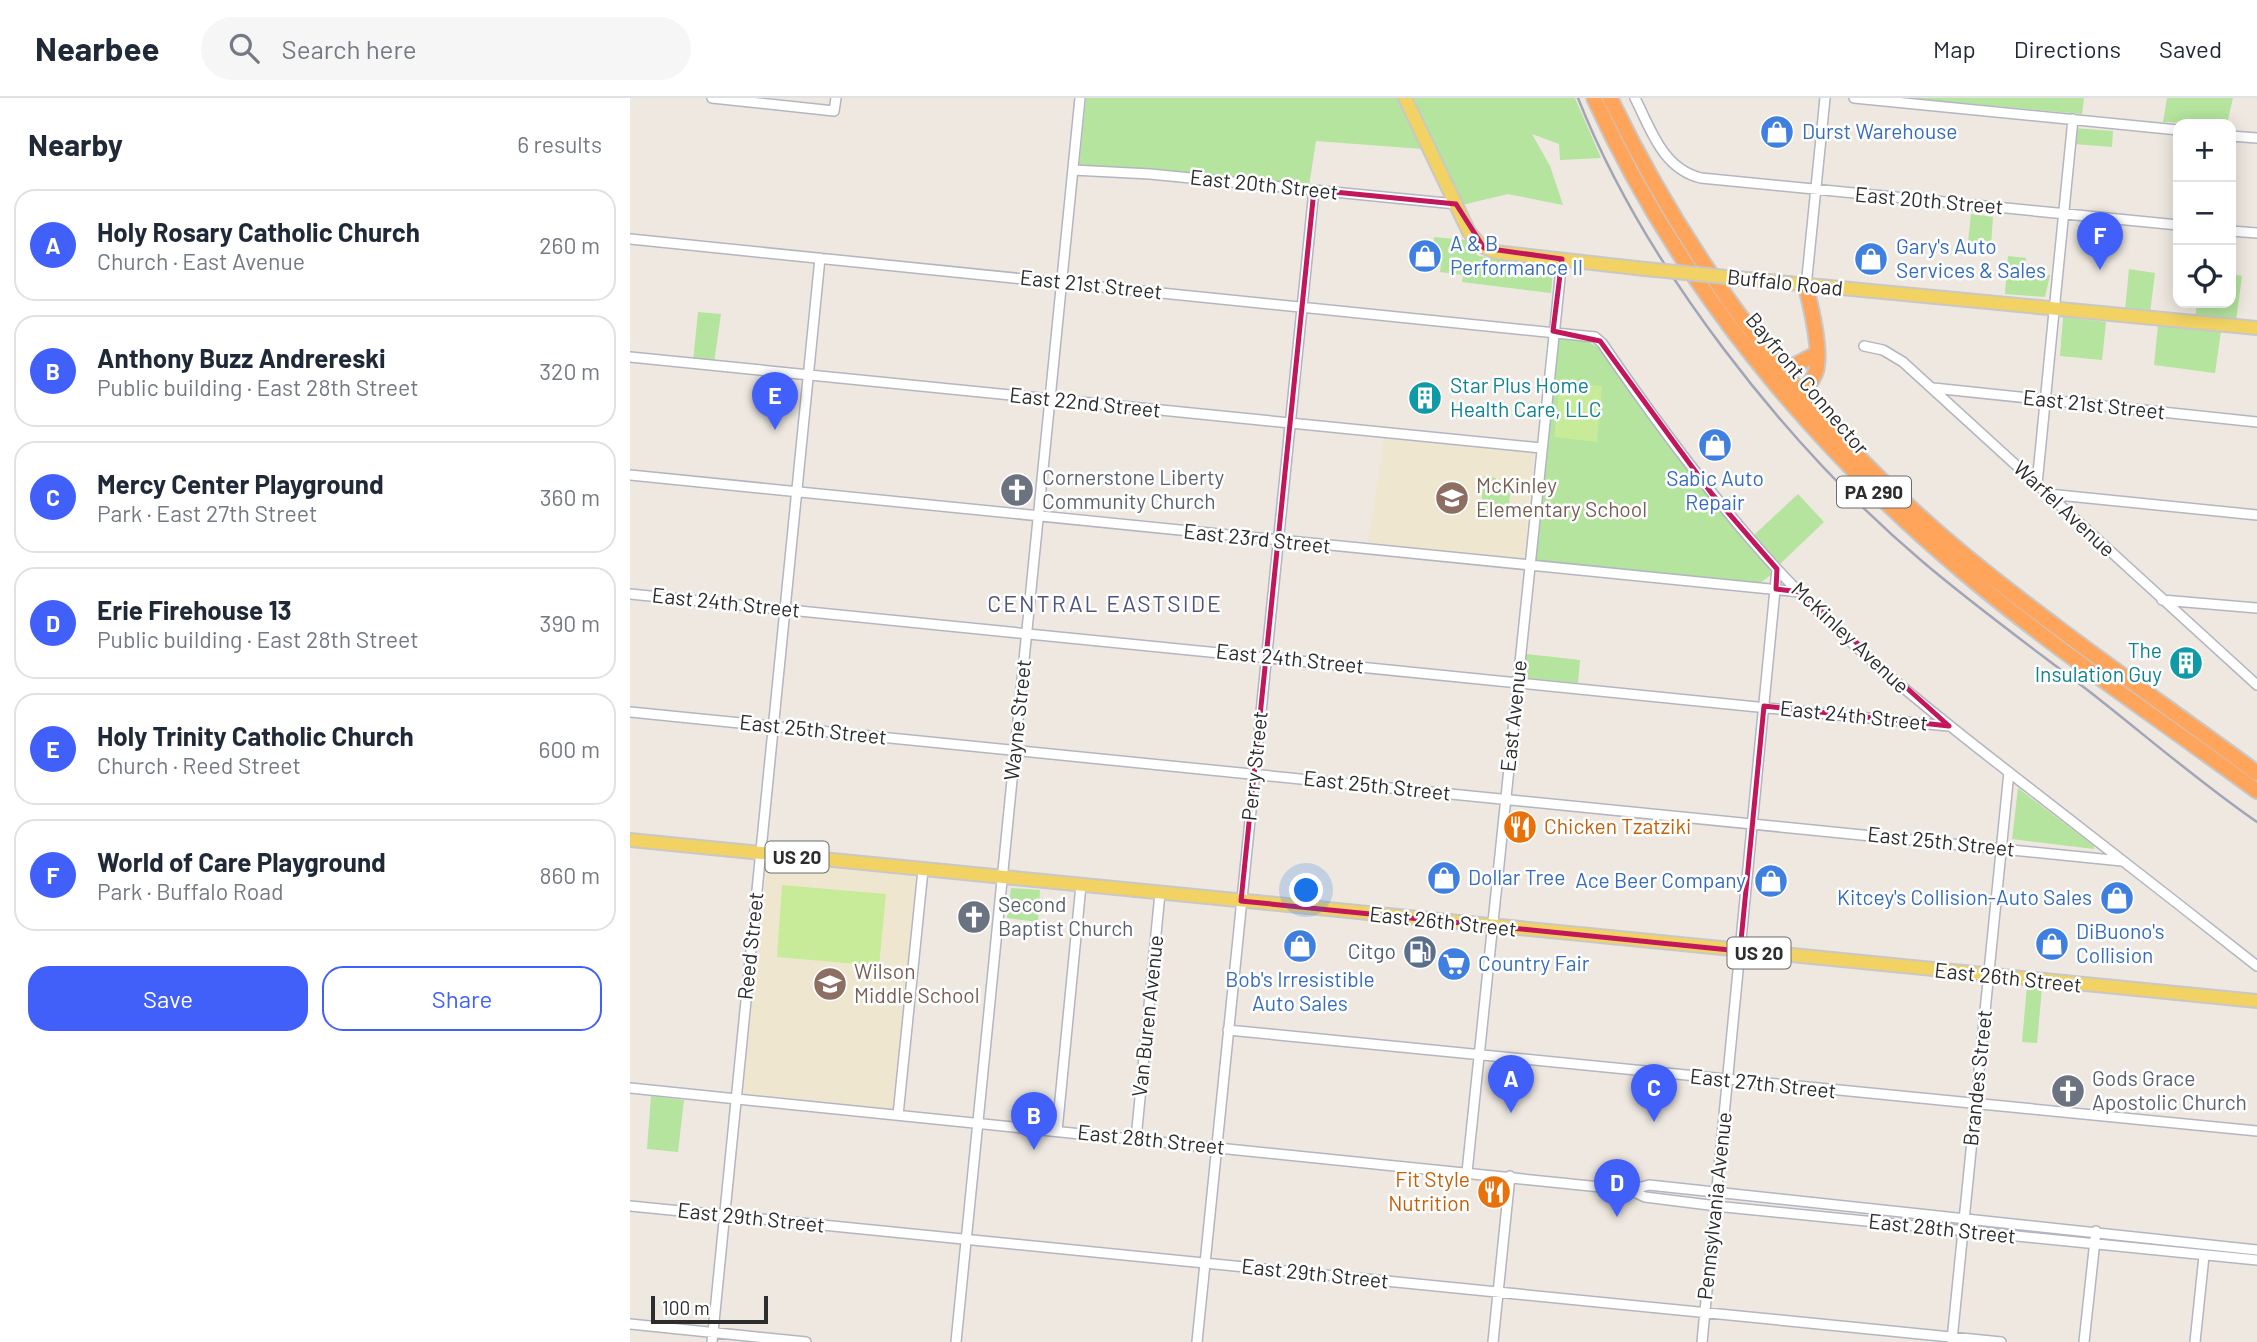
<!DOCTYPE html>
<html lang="en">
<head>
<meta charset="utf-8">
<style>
	:root { --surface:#fff; --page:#f6f6f7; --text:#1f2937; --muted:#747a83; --line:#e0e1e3; --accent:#4160fa }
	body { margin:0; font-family:Barlow,sans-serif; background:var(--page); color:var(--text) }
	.controls { position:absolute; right:21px; top:21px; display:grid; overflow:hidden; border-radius:14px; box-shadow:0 4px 18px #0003 }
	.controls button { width:63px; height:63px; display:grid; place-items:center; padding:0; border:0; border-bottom:2px solid var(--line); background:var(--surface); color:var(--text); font:35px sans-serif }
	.scale { position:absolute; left:21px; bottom:18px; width:117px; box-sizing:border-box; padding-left:7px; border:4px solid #2d2d2d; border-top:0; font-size:19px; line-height:24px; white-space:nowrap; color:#2d2d2d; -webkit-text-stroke:5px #fff; paint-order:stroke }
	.you { position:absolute; left:677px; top:793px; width:24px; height:24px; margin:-18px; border:5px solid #fff; border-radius:50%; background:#1a73e8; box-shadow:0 0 0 10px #1a73e833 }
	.badge { display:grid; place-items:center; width:46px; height:46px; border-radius:50%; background:var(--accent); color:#fff; font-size:23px; font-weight:700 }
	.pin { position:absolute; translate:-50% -58px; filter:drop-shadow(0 2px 4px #0008) }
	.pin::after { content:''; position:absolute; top:37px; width:24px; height:21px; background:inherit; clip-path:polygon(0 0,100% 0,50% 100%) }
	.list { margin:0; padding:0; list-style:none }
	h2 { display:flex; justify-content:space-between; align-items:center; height:91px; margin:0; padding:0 28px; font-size:30px }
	h2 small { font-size:23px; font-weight:400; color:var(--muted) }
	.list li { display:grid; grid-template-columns:46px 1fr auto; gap:21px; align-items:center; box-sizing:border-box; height:112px; margin:0 14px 14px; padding:0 14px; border:2px solid var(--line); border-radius:21px }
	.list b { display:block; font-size:26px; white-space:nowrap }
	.list p { margin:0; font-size:23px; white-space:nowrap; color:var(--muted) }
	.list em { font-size:23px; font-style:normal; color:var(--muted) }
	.actions { display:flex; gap:14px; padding:21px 28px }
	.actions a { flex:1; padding:16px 0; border:2px solid var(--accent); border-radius:21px; text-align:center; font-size:24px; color:var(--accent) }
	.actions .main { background:var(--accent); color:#fff }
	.icon { flex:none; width:38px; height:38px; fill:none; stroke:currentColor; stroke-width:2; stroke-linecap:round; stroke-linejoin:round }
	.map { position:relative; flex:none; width:1627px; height:1244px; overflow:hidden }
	header { display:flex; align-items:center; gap:42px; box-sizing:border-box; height:98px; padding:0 35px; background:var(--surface); border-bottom:2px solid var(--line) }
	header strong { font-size:33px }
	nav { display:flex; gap:38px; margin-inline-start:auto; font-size:24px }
	.search { width:490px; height:63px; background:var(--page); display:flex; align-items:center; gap:18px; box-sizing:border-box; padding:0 24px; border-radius:38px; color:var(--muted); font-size:26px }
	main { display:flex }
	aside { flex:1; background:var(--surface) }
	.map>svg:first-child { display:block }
</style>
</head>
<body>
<header>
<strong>Nearbee</strong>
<div class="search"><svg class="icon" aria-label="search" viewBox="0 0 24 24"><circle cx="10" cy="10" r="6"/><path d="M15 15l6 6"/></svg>Search here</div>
<nav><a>Map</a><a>Directions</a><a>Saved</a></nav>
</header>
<main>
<aside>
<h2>Nearby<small>6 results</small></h2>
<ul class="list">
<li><span class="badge">A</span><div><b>Holy Rosary Catholic Church</b><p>Church · East Avenue</p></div><em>260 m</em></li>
<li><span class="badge">B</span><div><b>Anthony Buzz Andrereski</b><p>Public building · East 28th Street</p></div><em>320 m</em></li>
<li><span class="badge">C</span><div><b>Mercy Center Playground</b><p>Park · East 27th Street</p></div><em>360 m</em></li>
<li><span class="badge">D</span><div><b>Erie Firehouse 13</b><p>Public building · East 28th Street</p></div><em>390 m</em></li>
<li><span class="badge">E</span><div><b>Holy Trinity Catholic Church</b><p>Church · Reed Street</p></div><em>600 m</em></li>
<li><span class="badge">F</span><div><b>World of Care Playground</b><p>Park · Buffalo Road</p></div><em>860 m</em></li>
</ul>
<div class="actions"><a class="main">Save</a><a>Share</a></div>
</aside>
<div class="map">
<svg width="1627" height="1244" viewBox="0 0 1627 1244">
	<rect width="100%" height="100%" fill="#eee8e0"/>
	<path fill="#efe6d0" d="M 754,340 L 904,355 L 894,462 L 738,445 Z
		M 137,764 L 288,779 L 263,1011 L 113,995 Z"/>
	<path fill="#b4e49d" d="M 456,0 L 769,0 L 793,51 L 686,43 L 679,88 L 533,72 L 449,69 Z
		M 781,0 L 945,0 L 971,60 L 930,62 L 929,46 L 902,36 L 920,68 L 933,107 L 878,96 L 832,107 Z
		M 1278,0 L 1454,0 L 1452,16 Z
		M 1537,0 L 1603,0 L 1597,26 L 1533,24 Z
		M 1444,30 L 1483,33 L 1482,49 L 1443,46 Z
		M 1341,116 L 1363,119 L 1361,147 L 1338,145 Z
		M 804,139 L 836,142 L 848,158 L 918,165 L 923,170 L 921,195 L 832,184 L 833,177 L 810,174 L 811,167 L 802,166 Z
		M 1378,158 L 1396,160 L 1395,172 L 1420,177 L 1415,199 L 1375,196 Z
		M 1499,171 L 1525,175 L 1520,215 L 1495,212 Z
		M 1601,176 L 1612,178 L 1606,223 L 1565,220 L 1567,205 L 1601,205 Z
		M 68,214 L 91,216 L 84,265 L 63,263 Z
		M 1433,219 L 1476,224 L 1472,262 L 1430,258 Z
		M 1528,227 L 1591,233 L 1585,275 L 1524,267 Z
		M 936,240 L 955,242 L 971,251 L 1045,356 L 1139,468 L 1141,477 L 1130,485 L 905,462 L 926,246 L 929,241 Z
		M 854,378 L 866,380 L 866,388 L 881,390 L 877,421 L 850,418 Z
		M 1168,396 L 1194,424 L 1150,466 L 1124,437 Z
		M 896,556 L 950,562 L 948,585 L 898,580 L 894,573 Z
		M 1388,690 L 1464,748 L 1464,751 L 1382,741 Z
		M 381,790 L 410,792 L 408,824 L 377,820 Z
		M 1397,888 L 1412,890 L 1407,945 L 1392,944 Z
		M 21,998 L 54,1002 L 48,1054 L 17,1051 Z"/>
	<path fill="#c7eb99" d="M 930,284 L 972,288 L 967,344 L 924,339 Z
		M 152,787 L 256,796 L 249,868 L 147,859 Z"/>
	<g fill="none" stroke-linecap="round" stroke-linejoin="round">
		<g stroke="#b3b6c0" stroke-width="12">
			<path id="minor" d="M 82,0 L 204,13 L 206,0
				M 1005,0 C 1021,32 1033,71 1071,80 L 1548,127
				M 1224,0 L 1548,32
				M 1601,38 L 1627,40
				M 443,72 L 520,76 L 826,106
				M 1601,133 L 1627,135
				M 0,141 L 965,239 L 972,245 C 1026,324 1082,400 1147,471 C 1222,552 1310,621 1398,689 C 1474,748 1551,808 1627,868
				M 1176,189 L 1195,0
				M 1234,248 L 1253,252 L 1273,264 L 1627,587
				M 0,259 L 911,350
				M 1303,290 L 1627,324
				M 0,377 L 1170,494
				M 1407,386 L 1443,21
				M 1418,396 L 1627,417
				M 0,496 L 1318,628
				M 1532,502 L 1627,510
				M 0,614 L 1492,763
				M 598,932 L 1627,1033
				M 0,990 L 1000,1092 L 1019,1087 L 1627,1152
				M 268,1017 L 293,772
				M 427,1033 L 451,787
				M 506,1041 L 530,795
				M 837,1074 L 932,161
				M 1000,1092 L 1015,1099 L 1095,1109 L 1627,1162
				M 0,1108 L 1371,1244
				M 0,1226 L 176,1244
				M 1322,1242 L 1379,674
				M 82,1244 L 190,160
				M 326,1244 L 450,0
				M 567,1244 L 684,92
				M 863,1244 L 880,1078
				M 1072,1244 L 1147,471
				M 1454,1244 L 1466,1133
				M 1565,1244 L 1574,1158"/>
		</g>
		<g stroke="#c8c8c8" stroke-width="16">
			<path id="major" d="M 775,0 L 839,134 L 850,147 L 865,154 L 1015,171
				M 1107,180 L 1627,230
				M 0,742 L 1627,903"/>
		</g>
		<g stroke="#c8c8c8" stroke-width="18">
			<path id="highway" d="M 964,0 C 1048,184 1177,342 1331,472 C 1424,551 1528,620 1627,693
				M 980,0 C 1065,177 1186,335 1338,460 C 1431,536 1531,604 1627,675
				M 1152,274 L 1186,256
				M 1165,301 C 1172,294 1181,286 1185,276 C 1193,257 1181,209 1176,189"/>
		</g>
		<use href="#minor" stroke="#fff" stroke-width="9"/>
		<use href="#major" stroke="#f1d262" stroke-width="12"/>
		<use href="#highway" stroke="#fea45b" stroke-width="14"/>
		<path stroke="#a2a5b7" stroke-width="2.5" d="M 948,0 C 1014,167 1156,348 1293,464 C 1346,509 1404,551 1460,594 C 1515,637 1569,684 1627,724"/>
		<g stroke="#c8c8c8" stroke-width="16" stroke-linecap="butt">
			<path id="major-bridge" d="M 1015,171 L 1107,180"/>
		</g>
		<use href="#major-bridge" stroke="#f1d262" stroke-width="12"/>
	</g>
	<path fill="none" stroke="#c2185b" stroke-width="5" stroke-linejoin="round" d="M 684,92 L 826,106 L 854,150 L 932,161 L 923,233 L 970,243 L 1082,396 L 1147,471 L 1146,491 L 1170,494 L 1319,628 L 1134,608 L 1110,853 L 611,803 Z"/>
	<defs>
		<g id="shop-disc" transform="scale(1.75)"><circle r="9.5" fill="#3f7fe0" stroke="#fff"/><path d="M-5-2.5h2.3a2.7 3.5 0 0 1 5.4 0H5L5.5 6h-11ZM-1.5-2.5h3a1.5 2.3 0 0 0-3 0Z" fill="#fff"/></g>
		<g id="building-disc" transform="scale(1.75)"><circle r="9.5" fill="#0f9aa8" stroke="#fff"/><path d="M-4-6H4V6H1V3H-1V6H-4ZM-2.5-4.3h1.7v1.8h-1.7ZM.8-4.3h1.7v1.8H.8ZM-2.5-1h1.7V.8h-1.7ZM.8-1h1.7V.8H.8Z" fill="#fff"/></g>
		<g id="church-disc" transform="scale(1.75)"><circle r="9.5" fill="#6b7280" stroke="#fff"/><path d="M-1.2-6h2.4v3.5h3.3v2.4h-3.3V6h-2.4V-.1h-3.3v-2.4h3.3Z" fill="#fff"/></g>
		<g id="school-disc" transform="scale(1.75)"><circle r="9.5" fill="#8d6e63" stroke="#fff"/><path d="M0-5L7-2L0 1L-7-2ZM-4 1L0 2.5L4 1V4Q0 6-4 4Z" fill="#fff"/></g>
		<g id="restaurant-disc" transform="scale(1.75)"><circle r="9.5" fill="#e8710a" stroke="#fff"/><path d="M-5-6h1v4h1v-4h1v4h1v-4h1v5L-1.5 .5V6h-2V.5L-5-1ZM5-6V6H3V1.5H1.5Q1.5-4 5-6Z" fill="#fff"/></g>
		<g id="fuel-disc" transform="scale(1.75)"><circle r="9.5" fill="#5c6f8a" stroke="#fff"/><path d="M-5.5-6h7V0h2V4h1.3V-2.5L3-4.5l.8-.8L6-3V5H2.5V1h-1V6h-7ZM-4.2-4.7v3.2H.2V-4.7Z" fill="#fff"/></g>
		<g id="supermarket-disc" transform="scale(1.75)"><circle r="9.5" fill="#3f7fe0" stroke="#fff"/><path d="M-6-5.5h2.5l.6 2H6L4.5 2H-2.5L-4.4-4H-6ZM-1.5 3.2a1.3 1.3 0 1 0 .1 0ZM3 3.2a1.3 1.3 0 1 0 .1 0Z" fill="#fff"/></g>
	</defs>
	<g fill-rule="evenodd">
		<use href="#shop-disc" x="1147" y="34"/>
		<use href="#shop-disc" x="795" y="158"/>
		<use href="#shop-disc" x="1241" y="161"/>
		<use href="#building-disc" x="795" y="300"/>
		<use href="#shop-disc" x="1085" y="347"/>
		<use href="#church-disc" x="387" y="392"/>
		<use href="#school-disc" x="822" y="400"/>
		<use href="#building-disc" x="1556" y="565"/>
		<use href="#restaurant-disc" x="890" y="729"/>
		<use href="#shop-disc" x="814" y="780"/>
		<use href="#shop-disc" x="1141" y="783"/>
		<use href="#shop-disc" x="1487" y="800"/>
		<use href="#church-disc" x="344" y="819"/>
		<use href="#shop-disc" x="1422" y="846"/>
		<use href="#shop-disc" x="670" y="848"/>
		<use href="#fuel-disc" x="790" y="854"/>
		<use href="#supermarket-disc" x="824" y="866"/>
		<use href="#school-disc" x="200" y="886"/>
		<use href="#church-disc" x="1438" y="993"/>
		<use href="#restaurant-disc" x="864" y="1094"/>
	</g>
	<g text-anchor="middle" stroke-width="5" stroke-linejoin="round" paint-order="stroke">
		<g fill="#fff" stroke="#6c6c6c" stroke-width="2">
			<rect x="1207" y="378.5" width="74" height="31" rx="5"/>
			<rect x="135.5" y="743.5" width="63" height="31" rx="5"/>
			<rect x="1097.5" y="839.5" width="63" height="31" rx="5"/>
		</g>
		<g font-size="19" font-weight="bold" fill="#2d2d2d">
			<text x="1244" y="401">PA 290</text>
			<text x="167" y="766">US 20</text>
			<text x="1129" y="862">US 20</text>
		</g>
		<g font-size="21" fill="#366cbe" stroke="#fff" text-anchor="start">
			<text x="1172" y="41">Durst Warehouse</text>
			<text x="820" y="153">A &amp; B<tspan x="820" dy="24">Performance II</tspan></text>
			<text x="1266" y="156">Gary's Auto<tspan x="1266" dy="24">Services &amp; Sales</tspan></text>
			<text x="1085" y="388" text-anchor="middle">Sabic Auto<tspan x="1085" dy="24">Repair</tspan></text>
			<text x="838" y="787">Dollar Tree</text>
			<text x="1116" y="790" text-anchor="end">Ace Beer Company</text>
			<text x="1462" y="807" text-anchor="end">Kitcey's Collision-Auto Sales</text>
			<text x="1446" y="841">DiBuono's<tspan x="1446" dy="24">Collision</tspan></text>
			<text x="848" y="873">Country Fair</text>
			<text x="670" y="889" text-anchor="middle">Bob's Irresistible<tspan x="670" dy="24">Auto Sales</tspan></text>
		</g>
		<g font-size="21" fill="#2d2d2d" stroke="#fff">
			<text transform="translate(634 87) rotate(6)" y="7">East 20th Street</text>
			<text transform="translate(1299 103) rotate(5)" y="7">East 20th Street</text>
			<text transform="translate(1155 185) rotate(6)" y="7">Buffalo Road</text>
			<text transform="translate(461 187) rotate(6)" y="7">East 21st Street</text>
			<text transform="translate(1177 286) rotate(50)" y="7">Bayfront Connector</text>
			<text transform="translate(455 305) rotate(6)" y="7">East 22nd Street</text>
			<text transform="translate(1464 307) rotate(6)" y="7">East 21st Street</text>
			<text transform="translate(1434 411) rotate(43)" y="7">Warfel Avenue</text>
			<text transform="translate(627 441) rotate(6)" y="7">East 23rd Street</text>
			<text transform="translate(96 505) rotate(6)" y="7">East 24th Street</text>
			<text transform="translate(1220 540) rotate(43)" y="7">McKinley Avenue</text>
			<text transform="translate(660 561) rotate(6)" y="7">East 24th Street</text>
			<text transform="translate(884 618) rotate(-84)" y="7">East Avenue</text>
			<text transform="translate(1224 618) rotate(6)" y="7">East 24th Street</text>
			<text transform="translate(388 622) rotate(-84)" y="7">Wayne Street</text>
			<text transform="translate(183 632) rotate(6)" y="7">East 25th Street</text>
			<text transform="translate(625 668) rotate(-84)" y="7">Perry Street</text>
			<text transform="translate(747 688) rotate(6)" y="7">East 25th Street</text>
			<text transform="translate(1311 744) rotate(6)" y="7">East 25th Street</text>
			<text transform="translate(813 824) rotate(6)" y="7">East 26th Street</text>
			<text transform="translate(121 848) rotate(-84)" y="7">Reed Street</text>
			<text transform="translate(1378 880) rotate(6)" y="7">East 26th Street</text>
			<text transform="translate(518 918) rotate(-84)" y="7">Van Buren Avenue</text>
			<text transform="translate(1348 980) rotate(-84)" y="7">Brandes Street</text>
			<text transform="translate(1133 986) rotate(6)" y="7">East 27th Street</text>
			<text transform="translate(521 1042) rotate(6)" y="7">East 28th Street</text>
			<text transform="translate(1085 1108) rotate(-84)" y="7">Pennsylvania Avenue</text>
			<text transform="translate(121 1120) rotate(6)" y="7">East 29th Street</text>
			<text transform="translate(1312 1131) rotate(6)" y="7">East 28th Street</text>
			<text transform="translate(685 1176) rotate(6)" y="7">East 29th Street</text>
		</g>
		<g font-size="21" fill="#0d838f" stroke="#fff" text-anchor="start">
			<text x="820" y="295">Star Plus Home<tspan x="820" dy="24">Health Care, LLC</tspan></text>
			<text x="1532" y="560" text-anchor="end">The<tspan x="1532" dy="24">Insulation Guy</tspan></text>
		</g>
		<g font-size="21" fill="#5b616d" stroke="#fff" text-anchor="start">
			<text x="412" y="387">Cornerstone Liberty<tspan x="412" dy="24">Community Church</tspan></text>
			<text x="368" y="814">Second<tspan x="368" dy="24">Baptist Church</tspan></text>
			<text x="1462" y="988">Gods Grace<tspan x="1462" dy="24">Apostolic Church</tspan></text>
		</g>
		<g font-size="21" fill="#785e54" stroke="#fff" text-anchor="start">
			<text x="846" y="395">McKinley<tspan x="846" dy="24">Elementary School</tspan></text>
			<text x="224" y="881">Wilson<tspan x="224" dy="24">Middle School</tspan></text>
		</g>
		<g font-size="21" fill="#c56008" stroke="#fff" text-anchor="start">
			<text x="914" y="736">Chicken Tzatziki</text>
			<text x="840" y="1089" text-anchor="end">Fit Style<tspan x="840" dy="24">Nutrition</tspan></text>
		</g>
		<g font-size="21" fill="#4e5e75" stroke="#fff" text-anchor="end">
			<text x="766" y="861">Citgo</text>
		</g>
		<g font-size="23" letter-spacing="2" fill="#4d557f" stroke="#fff">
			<text x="475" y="514">CENTRAL EASTSIDE</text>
		</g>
	</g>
</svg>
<div class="controls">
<button>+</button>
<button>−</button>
<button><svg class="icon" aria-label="locate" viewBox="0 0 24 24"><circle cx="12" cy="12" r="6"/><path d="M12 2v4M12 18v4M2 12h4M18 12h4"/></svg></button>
</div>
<div class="scale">100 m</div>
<div class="you"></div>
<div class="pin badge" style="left:881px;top:1015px">A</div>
<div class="pin badge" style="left:404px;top:1052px">B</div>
<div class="pin badge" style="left:1024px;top:1024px">C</div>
<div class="pin badge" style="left:987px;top:1119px">D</div>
<div class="pin badge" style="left:145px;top:332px">E</div>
<div class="pin badge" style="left:1470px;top:172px">F</div>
</div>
</main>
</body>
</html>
